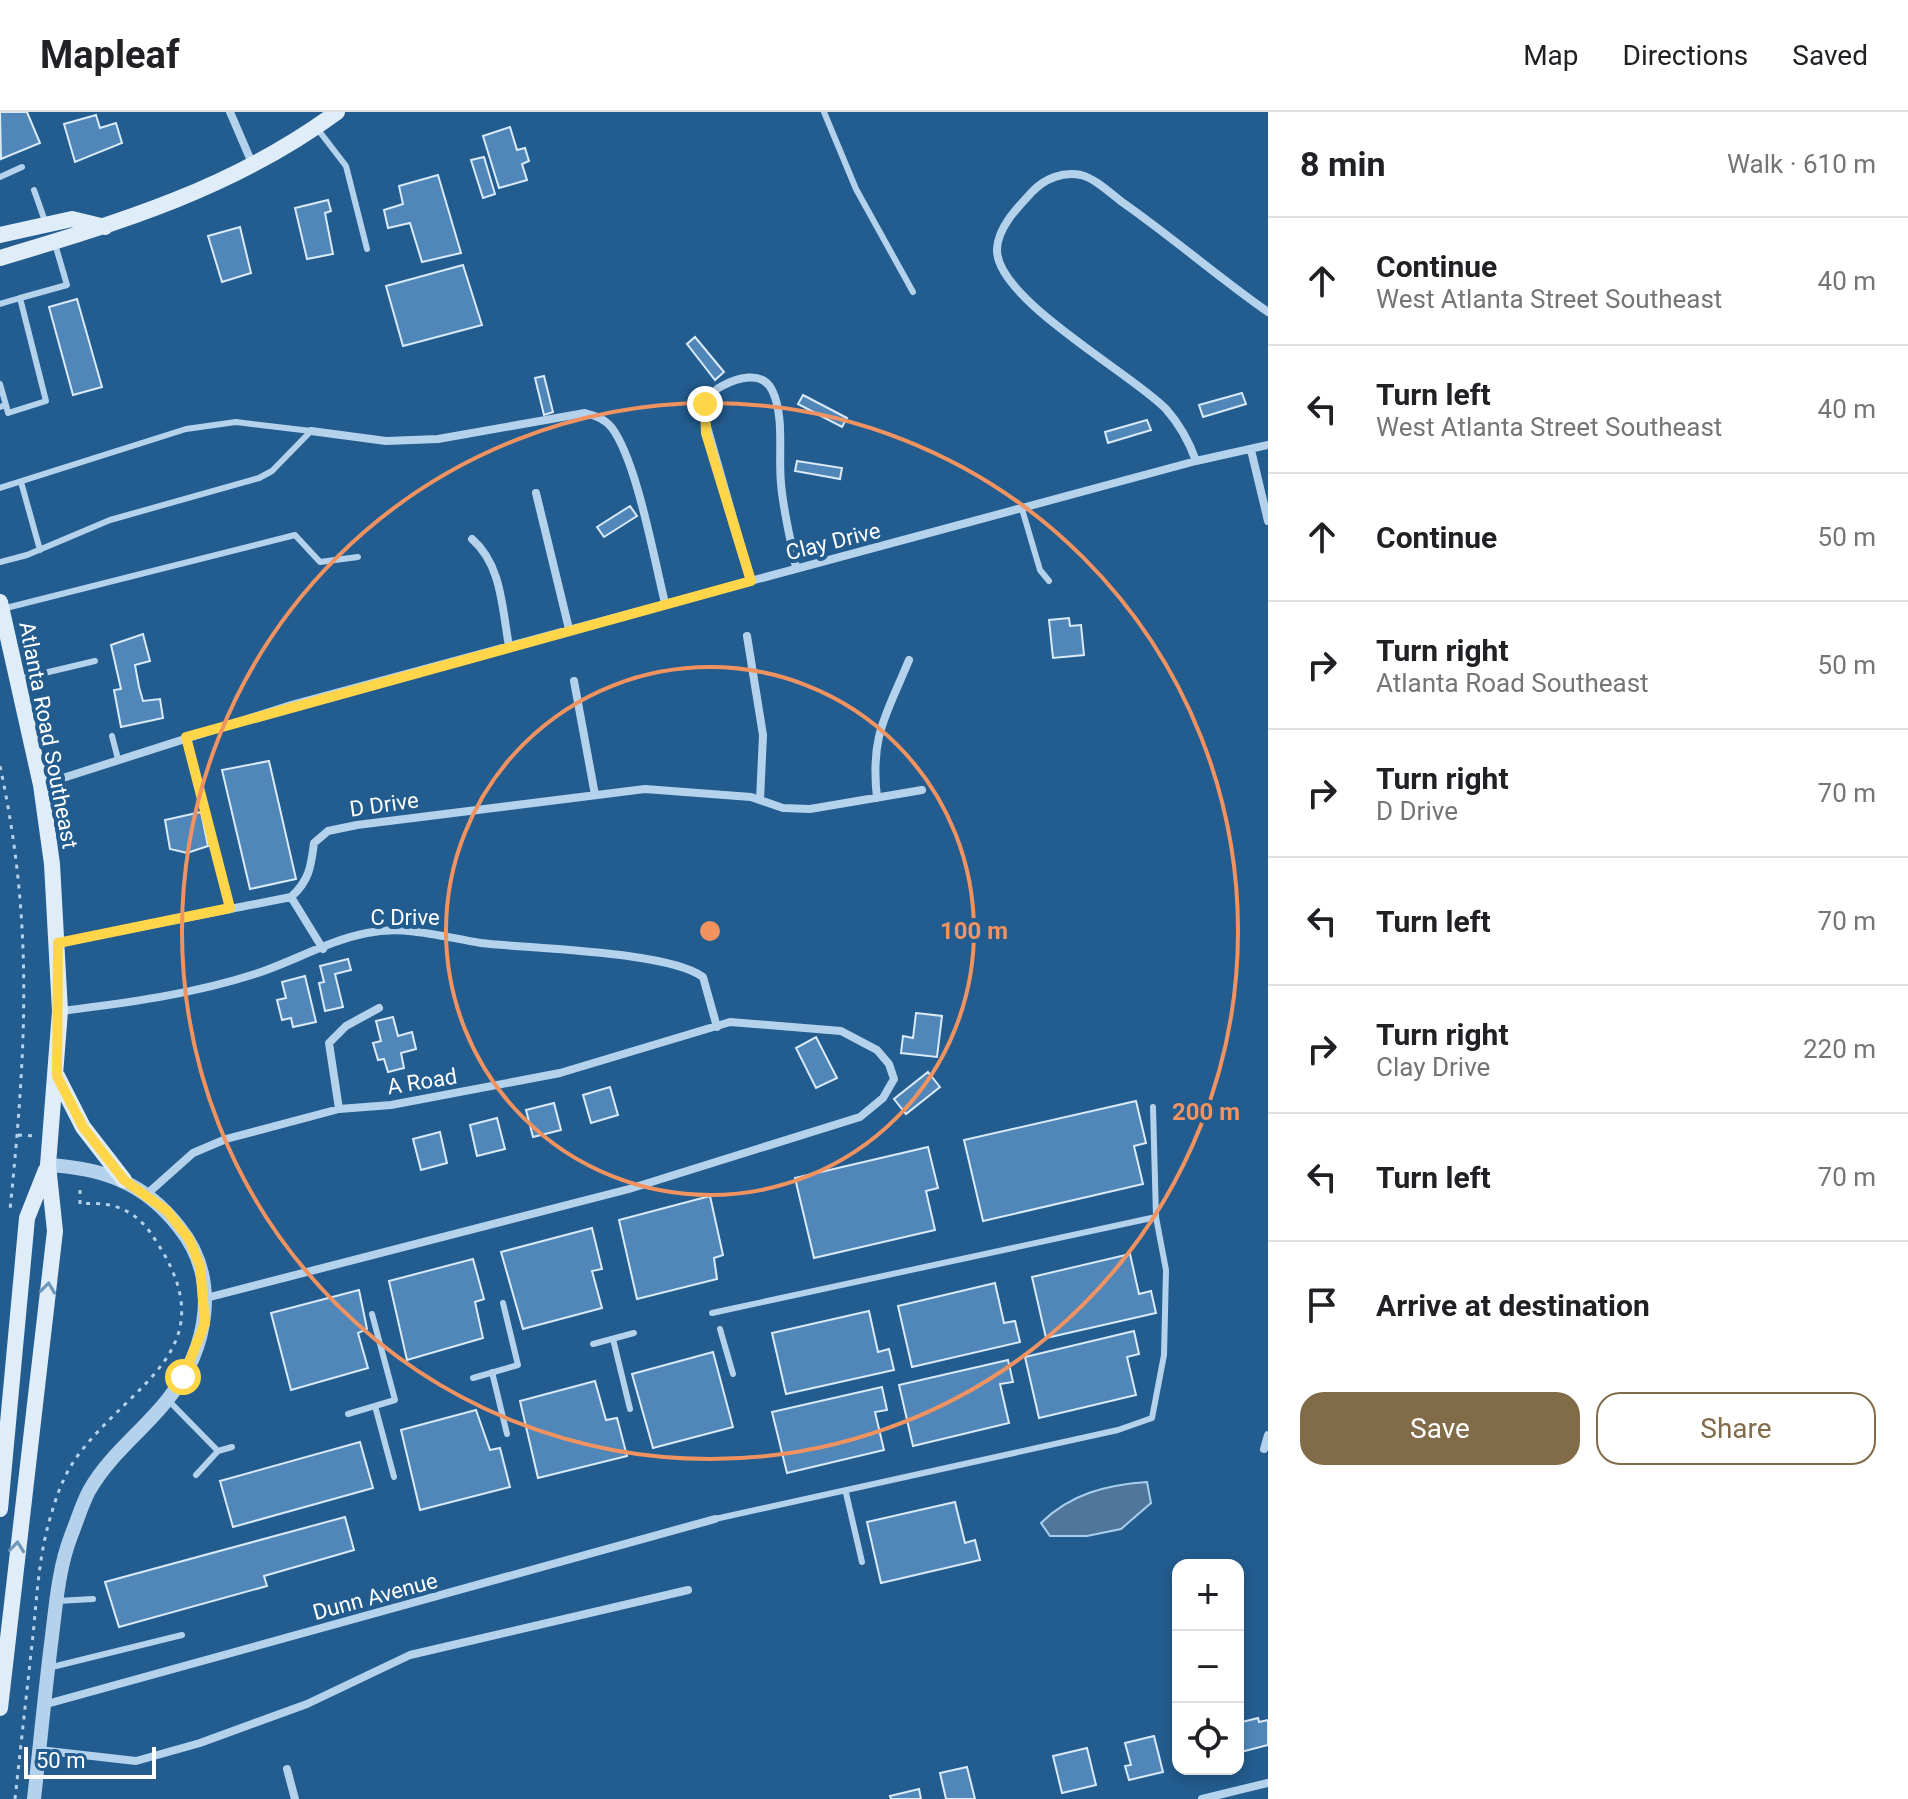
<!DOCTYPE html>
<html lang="en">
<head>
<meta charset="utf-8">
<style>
	:root { --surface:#fff; --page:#f6f6f6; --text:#202124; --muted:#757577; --line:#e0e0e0; --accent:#816b49 }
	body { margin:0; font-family:Roboto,sans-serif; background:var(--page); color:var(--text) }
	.controls { position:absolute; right:24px; bottom:24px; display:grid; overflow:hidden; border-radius:16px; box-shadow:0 4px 12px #0003 }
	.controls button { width:72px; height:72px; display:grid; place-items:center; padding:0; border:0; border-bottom:2px solid var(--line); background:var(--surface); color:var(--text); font:40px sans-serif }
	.scale { position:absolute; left:24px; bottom:20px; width:132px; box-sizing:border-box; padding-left:8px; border:4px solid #fff; border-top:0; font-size:22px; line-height:28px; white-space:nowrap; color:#fff; -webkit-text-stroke:6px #235c8f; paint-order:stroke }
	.stop { position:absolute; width:24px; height:24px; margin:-18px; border:6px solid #ffd54a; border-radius:50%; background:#fff }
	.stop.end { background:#ffd54a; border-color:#fff; box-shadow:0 2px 8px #0008 }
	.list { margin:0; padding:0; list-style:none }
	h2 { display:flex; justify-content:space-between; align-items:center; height:104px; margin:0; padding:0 32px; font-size:34px }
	h2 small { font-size:26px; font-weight:400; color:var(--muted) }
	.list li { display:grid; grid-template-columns:52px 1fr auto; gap:24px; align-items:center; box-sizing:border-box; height:128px; padding:0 32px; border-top:2px solid var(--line) }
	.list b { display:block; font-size:30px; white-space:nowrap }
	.list p { margin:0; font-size:26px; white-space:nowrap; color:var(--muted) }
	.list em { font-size:26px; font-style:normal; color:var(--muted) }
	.actions { display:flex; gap:16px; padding:24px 32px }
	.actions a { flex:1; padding:18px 0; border:2px solid var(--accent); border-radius:24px; text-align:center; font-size:28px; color:var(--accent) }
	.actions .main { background:var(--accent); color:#fff }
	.icon { flex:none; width:44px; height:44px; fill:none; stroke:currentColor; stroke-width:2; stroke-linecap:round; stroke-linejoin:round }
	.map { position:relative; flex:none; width:1268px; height:1687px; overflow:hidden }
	header { display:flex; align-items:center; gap:48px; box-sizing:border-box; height:112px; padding:0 40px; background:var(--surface); border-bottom:2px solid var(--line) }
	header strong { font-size:38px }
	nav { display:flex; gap:44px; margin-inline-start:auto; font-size:28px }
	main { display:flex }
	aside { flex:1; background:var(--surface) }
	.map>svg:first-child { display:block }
</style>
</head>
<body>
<header>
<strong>Mapleaf</strong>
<nav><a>Map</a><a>Directions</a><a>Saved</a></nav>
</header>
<main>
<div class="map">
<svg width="1268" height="1687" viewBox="0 0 1268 1687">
	<rect width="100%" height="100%" fill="#235c8f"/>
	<path fill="#50779b" stroke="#a8ceed" stroke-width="2" d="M 1147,1370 L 1151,1391 L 1121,1417 L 1087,1424 L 1050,1424 L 1041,1411 C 1070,1382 1106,1373 1147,1370 Z"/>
	<path fill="#5087b8" stroke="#d9eaf9" stroke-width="2" d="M 0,0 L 27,0 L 40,31 L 1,47 Z
		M 96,3 L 100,16 L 116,11 L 122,31 L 75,50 L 64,12 Z
		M 510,15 L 517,38 L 525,36 L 529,49 L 522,52 L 527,68 L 499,76 L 483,24 Z
		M 484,45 L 495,82 L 483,86 L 471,48 Z
		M 438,63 L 461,141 L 422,150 L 410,111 L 388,116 L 384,98 L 403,92 L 399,74 Z
		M 328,88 L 331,99 L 325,101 L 333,142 L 307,147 L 295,96 Z
		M 240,115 L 251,161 L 222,170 L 208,124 Z
		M 463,153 L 482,213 L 403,234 L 386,174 Z
		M 77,187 L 102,275 L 73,283 L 49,195 Z
		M 695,225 L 724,260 L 715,268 L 687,232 Z
		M 544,264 L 553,300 L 544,303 L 535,266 Z
		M 1242,281 L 1246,292 L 1203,305 L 1199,293 Z
		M 803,283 L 847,306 L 842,315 L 798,292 Z
		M 1147,308 L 1151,318 L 1108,331 L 1105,320 Z
		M 797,349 L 842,356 L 840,367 L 795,359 Z
		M 630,394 L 637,404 L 604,425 L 597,415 Z
		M 1069,506 L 1070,514 L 1081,513 L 1084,543 L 1053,546 L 1049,508 Z
		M 143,522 L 150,549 L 135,553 L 139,575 L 143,589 L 160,587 L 163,606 L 121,615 L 114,578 L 121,577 L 111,533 Z
		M 269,649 L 296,767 L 250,777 L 222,658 Z
		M 201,700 L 208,734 L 187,741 L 170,737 L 165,708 Z
		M 348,847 L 351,858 L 335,862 L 343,895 L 325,899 L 319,871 L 324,870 L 320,854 Z
		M 305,864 L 316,910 L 293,915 L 291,906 L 282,908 L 277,888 L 286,886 L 282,870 Z
		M 916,901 L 942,904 L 937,945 L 901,941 L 903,924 L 913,926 Z
		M 393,905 L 398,924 L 412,920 L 416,937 L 401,941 L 404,956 L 388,960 L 384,947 L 378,948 L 373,931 L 381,929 L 376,909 Z
		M 816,925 L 837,966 L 816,976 L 796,936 Z
		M 928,960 L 940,975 L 906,1002 L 894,987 Z
		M 610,975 L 618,1003 L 591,1011 L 583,983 Z
		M 1136,989 L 1146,1031 L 1134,1034 L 1143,1072 L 983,1109 L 964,1028 Z
		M 554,991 L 561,1018 L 533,1025 L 526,998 Z
		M 497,1006 L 505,1037 L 477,1044 L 470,1013 Z
		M 440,1020 L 447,1051 L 421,1058 L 413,1027 Z
		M 928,1035 L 938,1076 L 926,1079 L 935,1118 L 814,1146 L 795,1066 Z
		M 710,1084 L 723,1143 L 714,1146 L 717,1167 L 637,1187 L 619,1108 Z
		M 592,1116 L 602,1157 L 592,1159 L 602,1196 L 523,1217 L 501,1140 Z
		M 1130,1142 L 1139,1182 L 1151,1179 L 1156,1201 L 1046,1226 L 1032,1165 Z
		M 473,1147 L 484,1187 L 475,1190 L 483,1226 L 407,1248 L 389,1169 Z
		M 995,1171 L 1004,1211 L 1015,1209 L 1020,1230 L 912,1255 L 898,1194 Z
		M 359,1178 L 367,1217 L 358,1221 L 368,1256 L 291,1278 L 271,1201 Z
		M 869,1199 L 878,1240 L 889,1237 L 894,1258 L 786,1282 L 772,1221 Z
		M 1134,1219 L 1139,1242 L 1127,1245 L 1136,1283 L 1039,1306 L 1025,1245 Z
		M 713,1240 L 733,1315 L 653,1336 L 632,1262 Z
		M 1008,1248 L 1013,1270 L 1000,1272 L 1009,1311 L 913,1334 L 899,1273 Z
		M 595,1269 L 606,1308 L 617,1306 L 627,1344 L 538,1366 L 520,1289 Z
		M 882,1275 L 887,1298 L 875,1300 L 884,1338 L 787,1361 L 772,1300 Z
		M 476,1298 L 490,1338 L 500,1336 L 510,1375 L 420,1398 L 401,1318 Z
		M 360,1330 L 373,1376 L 233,1415 L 220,1369 Z
		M 955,1390 L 965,1431 L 975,1428 L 980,1448 L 881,1471 L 867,1410 Z
		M 345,1405 L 354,1438 L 264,1464 L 267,1474 L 119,1515 L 105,1470 Z
		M 1258,1606 L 1259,1610 L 1268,1608 L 1268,1633 L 1241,1640 L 1238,1611 Z
		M 1154,1624 L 1163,1660 L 1129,1668 L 1125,1654 L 1131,1653 L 1125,1631 Z
		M 1087,1636 L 1096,1673 L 1062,1681 L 1053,1644 Z
		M 967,1655 L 975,1687 L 946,1687 L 940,1661 Z
		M 919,1677 L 921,1687 L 891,1687 L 890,1684 Z"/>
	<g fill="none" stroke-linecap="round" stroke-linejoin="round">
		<path stroke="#b4d2ec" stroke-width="3" stroke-dasharray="4 6" stroke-linecap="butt" d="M 0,654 C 34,812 26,939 10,1098
			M 18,1023 L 36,1024
			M 15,1687 C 21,1632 27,1578 33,1523 C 37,1483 39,1442 51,1403 C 57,1382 65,1360 79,1342 C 134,1269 227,1237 156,1129 C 137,1098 115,1089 80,1092 L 80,1074"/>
		<path stroke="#b4d2ec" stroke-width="6" d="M 824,0 L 856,77 L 913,180
			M 316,15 L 346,54 L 367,137
			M 0,65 L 22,55
			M 34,78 L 46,112
			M 0,192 L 20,186
			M 0,272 L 6,293
			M 0,295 L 6,293 L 8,301 L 46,289 L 20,186 L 67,173 L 55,132
			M 21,370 L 40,438
			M 0,376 L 186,317 L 236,310 L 311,319
			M 1022,397 L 1040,458 L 1049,469
			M 0,450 L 27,443 L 110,408 L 259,366 L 272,359 L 311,319
			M 2,497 L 295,423 L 320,450 L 358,445
			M 19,567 L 95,549
			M 112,624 L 118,647
			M 712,1201 L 1156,1105
			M 720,1217 L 733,1262
			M 613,1227 L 630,1297
			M 593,1232 L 634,1221
			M 492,1260 L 507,1322
			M 473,1266 L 518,1253 L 503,1191
			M 168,1288 L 218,1339 L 232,1335
			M 375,1294 L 394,1365
			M 348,1302 L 395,1288 L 372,1202
			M 196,1363 L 218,1339
			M 846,1381 L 862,1450
			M 715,1407 L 1118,1318 L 1152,1306 L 1164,1243 L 1166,1158 L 1156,1105 L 1153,995
			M 57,1489 L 93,1487
			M 48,1556 L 182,1523"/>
		<path stroke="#b4d2ec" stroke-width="8" d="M 230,0 L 252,51
			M 311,319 L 386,329 L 438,327 L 585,301 C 596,304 605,307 612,316 C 637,350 654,447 665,491
			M 1251,338 L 1268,409
			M 1196,349 C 1189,329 1181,314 1166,297 C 1133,262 995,187 997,137 C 998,115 1018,95 1032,80 C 1044,67 1063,59 1081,63 C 1096,67 1110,81 1122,90 C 1172,125 1218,165 1268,200
			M 536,381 L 569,517
			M 472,427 C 502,453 502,497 509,534
			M 751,469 L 704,304 C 705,292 710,280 722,274 C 737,266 762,258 772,278 C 785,304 778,342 781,371 C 783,399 791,428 796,456
			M 747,524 L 763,623 L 760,688
			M 574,569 L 595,683
			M 186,625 L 230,796
			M 41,673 L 291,593 L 1196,349 L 1268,333
			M 877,686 C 870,623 886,604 909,548
			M 291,785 L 323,837
			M 58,831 L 291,785 C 309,769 311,755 314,731 L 328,719 L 357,713 L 645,677 L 751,685 L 783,696 L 810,697 L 922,678
			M 61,899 C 126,891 195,882 258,861 C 294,849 330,828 367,821 C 406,813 443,825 481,831 C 531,837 667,839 703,865 L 717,915
			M 339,997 L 329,931 L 346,914 L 379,896
			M 147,1082 L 193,1041 L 226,1027 L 339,997 L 391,993 L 560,961 L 730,910 L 841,919 L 877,938 L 889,952 L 894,967 L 883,986 L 860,1005 L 629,1077 L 206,1186
			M 1264,1337 L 1268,1323
			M 43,1593 L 715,1407
			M 39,1638 L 136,1649 L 200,1631 L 307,1592 L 410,1543 L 688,1478
			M 287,1657 L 295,1687
			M 1202,1687 L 1268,1671"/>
		<path stroke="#b4d2ec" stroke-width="14" d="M 34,1687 C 40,1633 45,1579 52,1524 C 56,1491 59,1455 71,1424 C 77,1409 82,1392 89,1379 C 109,1343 143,1319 168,1287 C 208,1237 221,1167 179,1115 C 144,1070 102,1056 48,1053"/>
		<path stroke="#dfedf9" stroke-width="16" d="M 0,123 L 72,107 L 105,115
			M 0,146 C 121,110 234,76 337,0
			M 0,490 L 41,673 L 52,752 L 60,899 L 48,1053 L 55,1119 L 0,1596
			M 57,964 L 83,1015 L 124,1068
			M 0,1397 L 27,1106 L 46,1058"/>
	</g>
	<defs><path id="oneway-chevron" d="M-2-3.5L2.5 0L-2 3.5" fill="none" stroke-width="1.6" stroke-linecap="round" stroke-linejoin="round" transform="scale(2)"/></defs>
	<g stroke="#6e96b9">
		<use href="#oneway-chevron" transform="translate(48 1176) rotate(-83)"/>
		<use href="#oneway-chevron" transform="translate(17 1435) rotate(-84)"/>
	</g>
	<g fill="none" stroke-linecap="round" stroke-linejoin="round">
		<path stroke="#ffd54a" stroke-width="10" d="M 183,1265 L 205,1211 L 200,1154 L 189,1127 L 167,1099 L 124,1068 L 83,1015 L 57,964 L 58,831 L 230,796 L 186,625 L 751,469 L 706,321 L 705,292"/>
	</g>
	<g fill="none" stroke="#f09361" stroke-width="4">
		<circle cx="710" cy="819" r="264"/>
		<circle cx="710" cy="819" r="528"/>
	</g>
	<g text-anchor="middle" stroke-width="8" stroke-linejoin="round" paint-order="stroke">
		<g font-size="22" fill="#fff" stroke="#235c8f">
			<text transform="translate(833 429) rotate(-14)" y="8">Clay Drive</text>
			<text transform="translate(49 623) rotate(79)" y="8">Atlanta Road Southeast</text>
			<text transform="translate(384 692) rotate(-8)" y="8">D Drive</text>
			<text x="405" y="813">C Drive</text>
			<text transform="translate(422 969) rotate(-9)" y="8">A Road</text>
			<text transform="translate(375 1484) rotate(-15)" y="8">Dunn Avenue</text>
		</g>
	</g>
	<circle cx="710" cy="819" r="12" fill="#f09361" stroke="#235c8f" stroke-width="4"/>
	<g font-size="24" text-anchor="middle" font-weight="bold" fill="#f09361" stroke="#235c8f" stroke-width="8" stroke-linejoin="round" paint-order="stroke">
		<text x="974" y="827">100 m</text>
		<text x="1206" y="1008">200 m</text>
	</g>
</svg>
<div class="controls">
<button>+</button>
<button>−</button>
<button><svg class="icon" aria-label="locate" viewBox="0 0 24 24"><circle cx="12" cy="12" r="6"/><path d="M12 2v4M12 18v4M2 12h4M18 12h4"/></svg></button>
</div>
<div class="scale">50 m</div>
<div class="stop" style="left:183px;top:1265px"></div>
<div class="stop end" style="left:705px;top:292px"></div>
</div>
<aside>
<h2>8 min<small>Walk · 610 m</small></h2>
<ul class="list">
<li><svg class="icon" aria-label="ahead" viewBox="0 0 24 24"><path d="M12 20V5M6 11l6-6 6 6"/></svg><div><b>Continue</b><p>West Atlanta Street Southeast</p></div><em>40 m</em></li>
<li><svg class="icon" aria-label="left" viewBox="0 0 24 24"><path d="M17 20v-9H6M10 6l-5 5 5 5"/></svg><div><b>Turn left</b><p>West Atlanta Street Southeast</p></div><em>40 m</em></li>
<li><svg class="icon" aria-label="ahead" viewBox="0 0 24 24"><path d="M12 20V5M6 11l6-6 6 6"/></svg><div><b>Continue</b></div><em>50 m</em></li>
<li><svg class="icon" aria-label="right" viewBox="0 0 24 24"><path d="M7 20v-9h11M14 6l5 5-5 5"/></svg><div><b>Turn right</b><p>Atlanta Road Southeast</p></div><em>50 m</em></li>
<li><svg class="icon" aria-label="right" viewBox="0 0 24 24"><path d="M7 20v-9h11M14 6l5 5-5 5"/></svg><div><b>Turn right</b><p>D Drive</p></div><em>70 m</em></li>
<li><svg class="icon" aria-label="left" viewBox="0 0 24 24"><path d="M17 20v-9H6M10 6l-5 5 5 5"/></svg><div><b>Turn left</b></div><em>70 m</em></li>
<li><svg class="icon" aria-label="right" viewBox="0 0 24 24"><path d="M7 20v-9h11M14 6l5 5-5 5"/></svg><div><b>Turn right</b><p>Clay Drive</p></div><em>220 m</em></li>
<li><svg class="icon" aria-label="left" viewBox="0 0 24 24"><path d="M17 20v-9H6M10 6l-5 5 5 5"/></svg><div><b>Turn left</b></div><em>70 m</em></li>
<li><svg class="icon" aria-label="arrive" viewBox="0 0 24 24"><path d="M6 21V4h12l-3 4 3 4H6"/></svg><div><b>Arrive at destination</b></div></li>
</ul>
<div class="actions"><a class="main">Save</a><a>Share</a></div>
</aside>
</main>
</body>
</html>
